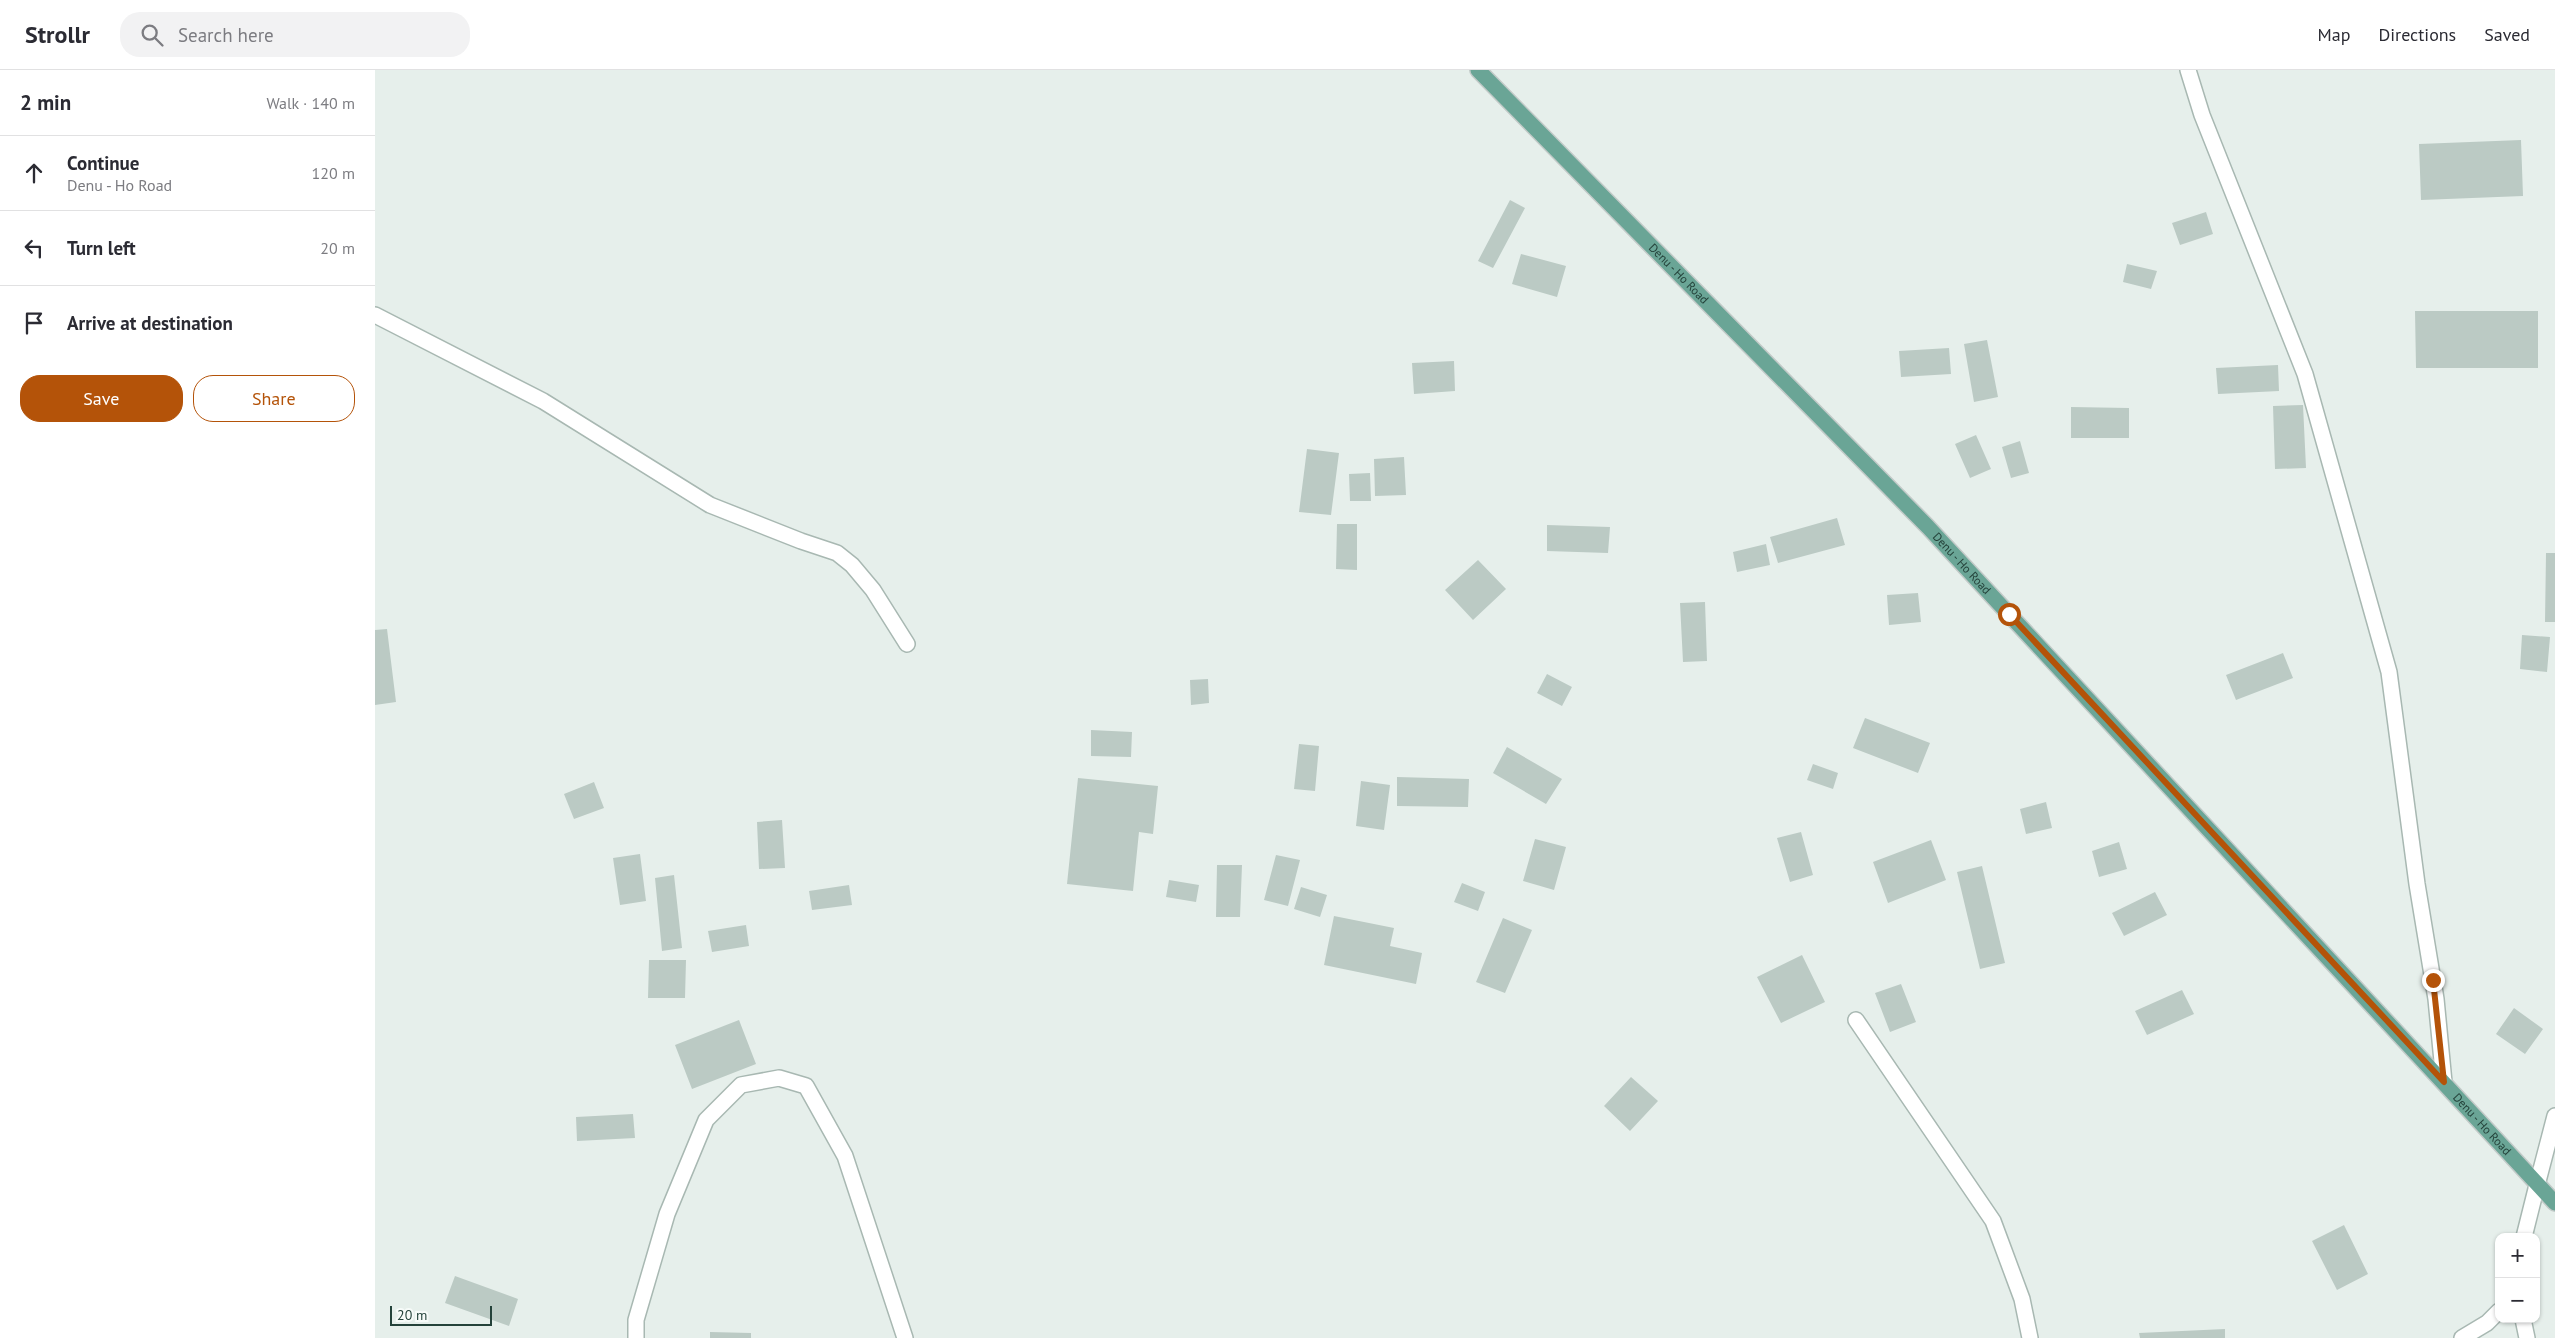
<!DOCTYPE html>
<html lang="en">
<head>
<meta charset="utf-8">
<style>
	:root { --surface:#fff; --page:#f2f2f3; --text:#2b2b33; --muted:#7c7c81; --line:#e1e1e2; --accent:#b45309 }
	body { margin:0; font-family:"PT Sans",sans-serif; background:var(--page); color:var(--text) }
	.controls { position:absolute; right:15px; bottom:15px; display:grid; overflow:hidden; border-radius:10px; box-shadow:0 1px 4px #0004 }
	.controls button { width:45px; height:45px; display:grid; place-items:center; padding:0; border:0; border-bottom:1px solid var(--line); background:var(--surface); color:var(--text); font:25px sans-serif }
	.scale { position:absolute; left:15px; bottom:12px; width:102px; box-sizing:border-box; padding-left:5px; border:2px solid #24423a; border-top:0; font-size:14px; line-height:18px; white-space:nowrap; color:#24423a; -webkit-text-stroke:4px #f7fbf9; paint-order:stroke }
	.stop { position:absolute; width:15px; height:15px; margin:-11px; border:4px solid #b45309; border-radius:50%; background:#fff }
	.stop.end { background:#b45309; border-color:#fff; box-shadow:0 1px 5px #0008 }
	.list { margin:0; padding:0; list-style:none }
	h2 { display:flex; justify-content:space-between; align-items:center; height:65px; margin:0; padding:0 20px; font-size:21px }
	h2 small { font-size:16px; font-weight:400; color:var(--muted) }
	.list li { display:grid; grid-template-columns:32px 1fr auto; gap:15px; align-items:center; box-sizing:border-box; height:75px; padding:0 20px; border-top:1px solid var(--line) }
	.list b { display:block; font-size:19px; white-space:nowrap }
	.list p { margin:0; font-size:16px; white-space:nowrap; color:var(--muted) }
	.list em { font-size:16px; font-style:normal; color:var(--muted) }
	.actions { display:flex; gap:10px; padding:15px 20px }
	.actions a { flex:1; padding:11px 0; border:1px solid var(--accent); border-radius:20px; text-align:center; font-size:18px; color:var(--accent) }
	.actions .main { background:var(--accent); color:#fff }
	.icon { flex:none; width:28px; height:28px; fill:none; stroke:currentColor; stroke-width:2; stroke-linecap:round; stroke-linejoin:round }
	.map { position:relative; flex:none; width:2180px; height:1268px; overflow:hidden }
	header { display:flex; align-items:center; gap:30px; box-sizing:border-box; height:70px; padding:0 25px; background:var(--surface); border-bottom:1px solid var(--line) }
	header strong { font-size:24px }
	nav { display:flex; gap:28px; margin-inline-start:auto; font-size:18px }
	.search { width:350px; height:45px; background:var(--page); display:flex; align-items:center; gap:12px; box-sizing:border-box; padding:0 18px; border-radius:20px; color:var(--muted); font-size:19px }
	main { display:flex }
	aside { flex:1; background:var(--surface) }
	.map>svg:first-child { display:block }
</style>
</head>
<body>
<header>
<strong>Strollr</strong>
<div class="search"><svg class="icon" aria-label="search" viewBox="0 0 24 24"><circle cx="10" cy="10" r="6"/><path d="M15 15l6 6"/></svg>Search here</div>
<nav><a>Map</a><a>Directions</a><a>Saved</a></nav>
</header>
<main>
<aside>
<h2>2 min<small>Walk · 140 m</small></h2>
<ul class="list">
<li><svg class="icon" aria-label="ahead" viewBox="0 0 24 24"><path d="M12 20V5M6 11l6-6 6 6"/></svg><div><b>Continue</b><p>Denu - Ho Road</p></div><em>120 m</em></li>
<li><svg class="icon" aria-label="left" viewBox="0 0 24 24"><path d="M17 20v-9H6M10 6l-5 5 5 5"/></svg><div><b>Turn left</b></div><em>20 m</em></li>
<li><svg class="icon" aria-label="arrive" viewBox="0 0 24 24"><path d="M6 21V4h12l-3 4 3 4H6"/></svg><div><b>Arrive at destination</b></div></li>
</ul>
<div class="actions"><a class="main">Save</a><a>Share</a></div>
</aside>
<div class="map">
<svg width="2180" height="1268" viewBox="0 0 2180 1268">
	<rect width="100%" height="100%" fill="#e6efeb"/>
	<path fill="#bbcac4" d="M 2146,70 L 2148,126 L 2046,130 L 2044,74 Z
		M 1135,130 L 1150,138 L 1118,198 L 1103,191 Z
		M 1831,142 L 1838,164 L 1805,175 L 1797,153 Z
		M 1146,184 L 1191,196 L 1182,227 L 1137,214 Z
		M 1752,194 L 1782,201 L 1776,219 L 1748,212 Z
		M 2040,241 L 2163,241 L 2163,298 L 2041,298 Z
		M 1612,270 L 1623,327 L 1599,332 L 1589,274 Z
		M 1574,278 L 1576,304 L 1526,307 L 1524,281 Z
		M 1079,291 L 1080,321 L 1039,324 L 1037,293 Z
		M 1903,295 L 1904,321 L 1843,324 L 1841,298 Z
		M 1928,335 L 1931,398 L 1900,399 L 1898,336 Z
		M 1696,337 L 1754,338 L 1754,368 L 1696,368 Z
		M 1601,365 L 1616,399 L 1595,408 L 1580,374 Z
		M 1645,371 L 1654,403 L 1636,408 L 1627,377 Z
		M 932,379 L 964,383 L 956,445 L 924,442 Z
		M 1029,387 L 1031,425 L 1000,426 L 999,389 Z
		M 995,403 L 996,431 L 975,431 L 974,404 Z
		M 1462,448 L 1470,475 L 1403,493 L 1395,467 Z
		M 962,454 L 982,454 L 982,500 L 961,499 Z
		M 1172,455 L 1235,457 L 1233,483 L 1172,481 Z
		M 1391,474 L 1395,495 L 1362,502 L 1358,482 Z
		M 2171,483 L 2180,483 L 2180,552 L 2170,552 Z
		M 1103,490 L 1131,519 L 1098,550 L 1070,520 Z
		M 1543,523 L 1546,552 L 1514,555 L 1512,525 Z
		M 1330,532 L 1332,591 L 1308,592 L 1305,533 Z
		M 12,559 L 21,632 L 0,635 L 0,560 Z
		M 2147,565 L 2175,567 L 2172,602 L 2145,599 Z
		M 1908,583 L 1918,608 L 1861,630 L 1851,605 Z
		M 1172,604 L 1197,617 L 1187,636 L 1162,623 Z
		M 833,609 L 834,633 L 816,635 L 815,610 Z
		M 1490,648 L 1555,673 L 1543,703 L 1478,678 Z
		M 716,660 L 757,662 L 756,687 L 716,686 Z
		M 924,674 L 944,676 L 940,721 L 919,719 Z
		M 1132,677 L 1187,709 L 1171,734 L 1118,703 Z
		M 1438,694 L 1463,703 L 1458,719 L 1432,710 Z
		M 1022,707 L 1094,709 L 1093,737 L 1022,736 Z
		M 703,708 L 783,716 L 778,764 L 764,762 L 758,821 L 692,814 Z
		M 986,711 L 1015,715 L 1009,760 L 981,756 Z
		M 219,712 L 229,738 L 199,749 L 189,724 Z
		M 1671,732 L 1677,758 L 1651,764 L 1645,739 Z
		M 407,750 L 410,798 L 384,799 L 382,752 Z
		M 1426,762 L 1438,805 L 1415,812 L 1402,768 Z
		M 1160,769 L 1191,777 L 1179,820 L 1148,811 Z
		M 1556,770 L 1571,810 L 1513,833 L 1498,792 Z
		M 1744,772 L 1752,799 L 1724,807 L 1717,781 Z
		M 265,784 L 271,831 L 245,835 L 238,788 Z
		M 901,785 L 925,790 L 913,836 L 889,830 Z
		M 842,795 L 867,795 L 865,847 L 841,847 Z
		M 1607,796 L 1630,893 L 1605,899 L 1582,802 Z
		M 299,805 L 307,878 L 287,881 L 280,808 Z
		M 794,810 L 824,815 L 821,832 L 791,827 Z
		M 1087,813 L 1110,822 L 1103,841 L 1079,832 Z
		M 474,815 L 477,835 L 437,840 L 434,821 Z
		M 926,817 L 952,825 L 945,847 L 919,839 Z
		M 1780,822 L 1792,845 L 1749,866 L 1737,843 Z
		M 959,846 L 1019,858 L 1015,876 L 1047,883 L 1041,914 L 949,895 Z
		M 1128,848 L 1157,860 L 1130,923 L 1101,912 Z
		M 371,855 L 374,876 L 337,882 L 333,861 Z
		M 1427,885 L 1450,932 L 1406,953 L 1382,907 Z
		M 274,890 L 311,890 L 310,928 L 273,928 Z
		M 1526,914 L 1541,952 L 1515,962 L 1500,923 Z
		M 1807,920 L 1819,944 L 1772,965 L 1760,941 Z
		M 2139,938 L 2168,959 L 2150,984 L 2121,964 Z
		M 364,950 L 381,994 L 317,1019 L 300,975 Z
		M 1256,1007 L 1283,1031 L 1255,1061 L 1229,1036 Z
		M 258,1044 L 260,1068 L 202,1071 L 201,1047 Z
		M 1969,1155 L 1993,1204 L 1962,1220 L 1937,1171 Z
		M 80,1206 L 143,1229 L 134,1256 L 70,1233 Z
		M 1850,1259 L 1850,1268 L 1765,1268 L 1764,1263 Z
		M 335,1262 L 376,1263 L 376,1268 L 335,1268 Z"/>
	<g fill="none" stroke-linecap="round" stroke-linejoin="round">
		<g stroke="#a8b8b2" stroke-width="18">
			<path id="service" d="M 2149,1167 L 2162,1115
				M 2148,1249 L 2152,1268
				M 2087,1268 L 2112,1253 L 2124,1241"/>
		</g>
		<g stroke="#a8b8b2" stroke-width="18">
			<path id="minor" d="M 1813,0 L 1827,45 L 1930,304 L 2014,602 L 2042,814 L 2061,929 L 2069,1012
				M 0,245 L 168,331 L 335,435 L 426,471 L 462,483 L 477,495 L 498,520 L 532,574
				M 1481,950 L 1618,1151 L 1647,1229 L 1655,1268
				M 2162,1115 L 2180,1046
				M 261,1268 L 261,1250 L 292,1144 L 331,1050 L 366,1015 L 404,1008 L 431,1016 L 470,1086 L 530,1268"/>
		</g>
		<g stroke="#c2cac8" stroke-width="18">
			<g id="primary">
				<path id="s1" d="M 1103,0 L 1553,457 L 2180,1133"/>
			</g>
		</g>
		<use href="#service" stroke="#fff" stroke-width="15"/>
		<use href="#minor" stroke="#fff" stroke-width="15"/>
		<use href="#primary" stroke="#6aa596" stroke-width="15"/>
	</g>
	<g fill="none" stroke-linecap="round" stroke-linejoin="round">
		<path stroke="#b45309" stroke-width="6" d="M 1634,544 L 2069,1012 L 2058,910"/>
	</g>
	<g text-anchor="middle" stroke-width="4" stroke-linejoin="round" paint-order="stroke">
		<g font-size="12" fill="#24423a" stroke="#f7fbf9">
			<text dy="4" stroke="none"><textPath href="#s1" startOffset="286">Denu - Ho Road</textPath></text>
			<text dy="4" stroke="none"><textPath href="#s1" startOffset="691">Denu - Ho Road</textPath></text>
			<text dy="4" stroke="none"><textPath href="#s1" startOffset="1456">Denu - Ho Road</textPath></text>
		</g>
	</g>
</svg>
<div class="controls">
<button>+</button>
<button>−</button>
</div>
<div class="scale">20 m</div>
<div class="stop" style="left:1634px;top:544px"></div>
<div class="stop end" style="left:2058px;top:910px"></div>
</div>
</main>
</body>
</html>
